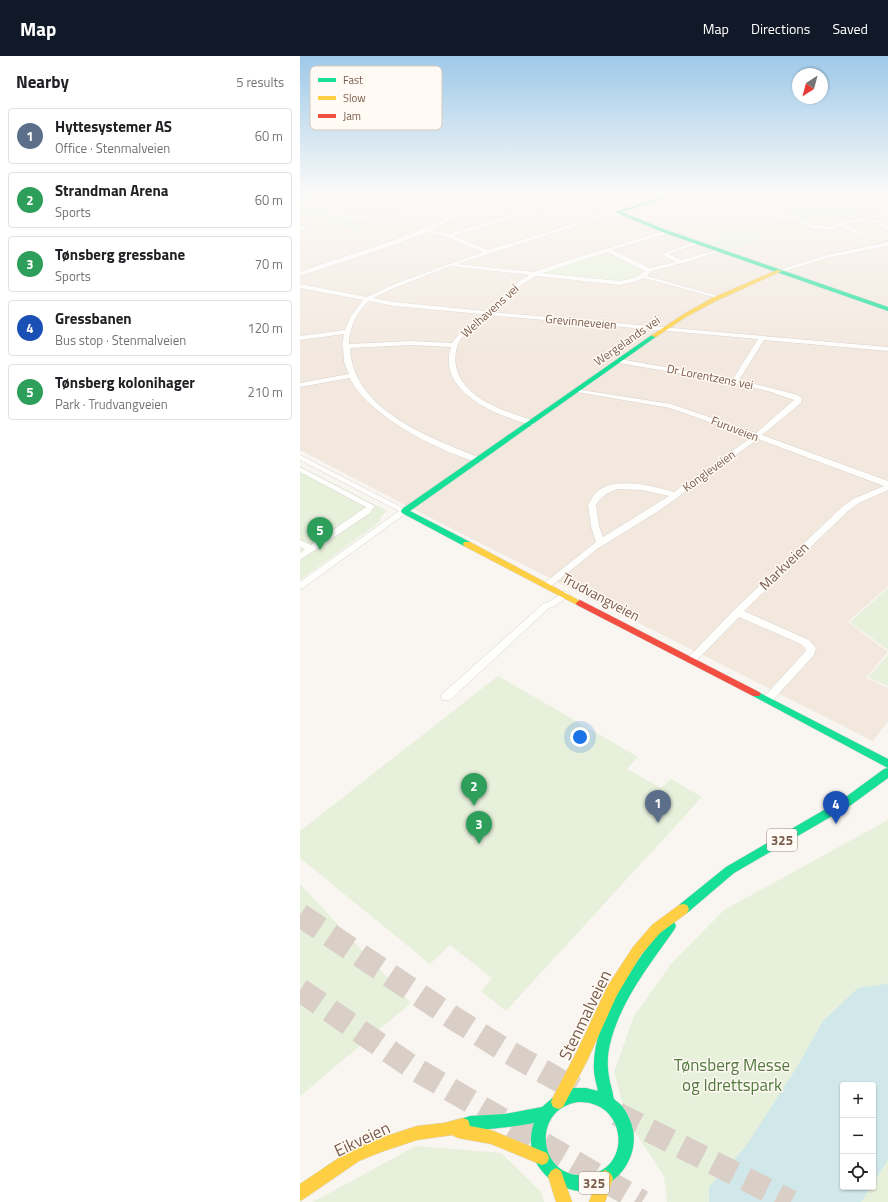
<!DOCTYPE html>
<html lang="en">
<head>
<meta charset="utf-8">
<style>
	:root { --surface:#fff; --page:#f6f6f6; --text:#202124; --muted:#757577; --line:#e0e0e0; --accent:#111827 }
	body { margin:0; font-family:"Titillium Web",sans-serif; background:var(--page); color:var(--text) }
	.controls { position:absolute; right:12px; bottom:12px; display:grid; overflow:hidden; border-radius:4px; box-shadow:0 1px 3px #0004 }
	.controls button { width:36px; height:36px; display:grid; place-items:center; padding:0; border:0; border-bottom:1px solid var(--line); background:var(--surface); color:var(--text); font:20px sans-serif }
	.compass { position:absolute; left:492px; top:12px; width:36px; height:36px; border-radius:50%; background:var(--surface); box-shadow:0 1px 3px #0004; rotate:216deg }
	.you { position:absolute; left:280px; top:681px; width:14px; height:14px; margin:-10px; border:3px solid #fff; border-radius:50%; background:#1a73e8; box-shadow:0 0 0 6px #1a73e833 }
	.badge { display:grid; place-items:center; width:26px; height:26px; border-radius:50%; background:var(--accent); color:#fff; font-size:13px; font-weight:700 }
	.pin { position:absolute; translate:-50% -33px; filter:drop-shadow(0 1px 2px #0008) }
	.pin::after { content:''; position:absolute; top:21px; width:14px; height:12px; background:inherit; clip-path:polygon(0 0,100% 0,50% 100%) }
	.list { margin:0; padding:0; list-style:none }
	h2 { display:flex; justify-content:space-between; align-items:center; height:52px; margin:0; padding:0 16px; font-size:17px }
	h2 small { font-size:13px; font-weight:400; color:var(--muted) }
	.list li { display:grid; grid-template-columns:26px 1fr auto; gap:12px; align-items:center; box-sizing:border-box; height:56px; margin:0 8px 8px; padding:0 8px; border:1px solid var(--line); border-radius:4px }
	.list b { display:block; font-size:15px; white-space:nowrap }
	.list p { margin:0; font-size:13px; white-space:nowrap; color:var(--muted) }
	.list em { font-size:13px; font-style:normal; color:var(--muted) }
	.icon { flex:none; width:22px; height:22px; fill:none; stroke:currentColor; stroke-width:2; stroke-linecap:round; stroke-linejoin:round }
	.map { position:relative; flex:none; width:588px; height:1146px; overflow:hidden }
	header { display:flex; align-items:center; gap:24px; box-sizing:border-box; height:56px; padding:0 20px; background:var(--accent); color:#fff }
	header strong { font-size:19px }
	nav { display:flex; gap:22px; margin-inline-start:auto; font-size:14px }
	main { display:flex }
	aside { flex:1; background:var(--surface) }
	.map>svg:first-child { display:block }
</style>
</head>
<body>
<header>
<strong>Map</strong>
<nav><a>Map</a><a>Directions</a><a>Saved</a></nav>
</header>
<main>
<aside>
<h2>Nearby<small>5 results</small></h2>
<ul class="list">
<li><span class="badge" style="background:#5c6f8a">1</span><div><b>Hyttesystemer AS</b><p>Office · Stenmalveien</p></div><em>60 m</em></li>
<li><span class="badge" style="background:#2e9e5b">2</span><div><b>Strandman Arena</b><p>Sports</p></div><em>60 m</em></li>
<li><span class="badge" style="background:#2e9e5b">3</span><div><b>Tønsberg gressbane</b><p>Sports</p></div><em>70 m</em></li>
<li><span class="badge" style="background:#1a4fb4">4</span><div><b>Gressbanen</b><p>Bus stop · Stenmalveien</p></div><em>120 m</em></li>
<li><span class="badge" style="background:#2e9e5b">5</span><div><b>Tønsberg kolonihager</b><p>Park · Trudvangveien</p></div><em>210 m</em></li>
</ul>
</aside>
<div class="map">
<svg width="588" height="1146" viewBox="0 0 588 1146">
	<rect width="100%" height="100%" fill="#f9f5f0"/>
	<path fill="#f2e8de" d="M 42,139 L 461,139 L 503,166 L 588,156 L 588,530 L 548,566 L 588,596 L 566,622 L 588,632 L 588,665 L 573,685 L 107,450 L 0,394 L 0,148 Z"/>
	<path fill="#e7f0db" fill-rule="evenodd" d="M 460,139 L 588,139 L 588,156 L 503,166 Z
		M 20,149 L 35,159 L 68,170 L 56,174 L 0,159 L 0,153 Z
		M 443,171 L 470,181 L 425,196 L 397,187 Z
		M 306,196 L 345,215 L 329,224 L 319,225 L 246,217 L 246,215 Z
		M 0,410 L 87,455 L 80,461 L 81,465 L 0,524 Z
		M 588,532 L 588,594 L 550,566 Z
		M 588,599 L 588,630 L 568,621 Z
		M 198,620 L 338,701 L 327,713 L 361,732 L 371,723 L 402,741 L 206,955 L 181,935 L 192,922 L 150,889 L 130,908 L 0,802 L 0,775 Z
		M 588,764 L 588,1146 L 367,1146 L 364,1120 L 327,1064 L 314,1016 L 334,960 L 371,908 L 424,854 ZM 543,1029 L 573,1029 L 573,1131 L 543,1131 Z
		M 0,828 L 111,947 L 0,1040 Z
		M 116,1090 L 201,1097 L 241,1136 L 244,1146 L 13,1146 Z"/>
	<path fill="#d0e8ea" d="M 588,926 L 588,1104 L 573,1127 L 573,1029 L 543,1029 L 543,1131 L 571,1131 L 561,1146 L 409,1146 L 409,1131 L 446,1090 L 497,1011 L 523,965 L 558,932 L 587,928 Z"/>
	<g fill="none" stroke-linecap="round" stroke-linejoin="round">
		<path stroke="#d9cfc7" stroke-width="24" stroke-dasharray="24 12" stroke-linecap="butt" d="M 0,859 L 152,961 L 203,993 L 275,1033
			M 0,934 L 112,1011 L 342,1146
			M 317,1058 L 491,1146"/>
		<g stroke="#d7d1cb" stroke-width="1">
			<path id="street" d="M 62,139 L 69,139 L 27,149 C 49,169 69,158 94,151 L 74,139 L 79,139 L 98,149 L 136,139 L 142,139 L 55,164 L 36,160 L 22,149 L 25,146 Z
				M 277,139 L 283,139 L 154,180 L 188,194 L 313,156 L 303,149 L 299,139 L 303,139 L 307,147 L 319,156 L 157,208 L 234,216 L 263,206 L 367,174 L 370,176 L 369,177 L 312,194 L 349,212 L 376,206 L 361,198 L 395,186 L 400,187 L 369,198 L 381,204 L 421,193 L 421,195 L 383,207 L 351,215 L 347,220 L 418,240 L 418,242 L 344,222 L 334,226 L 320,229 L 236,220 L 218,231 L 191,256 L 588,291 L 588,295 L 464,284 L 439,324 L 498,339 L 502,343 L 501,347 L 462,379 L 588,425 L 588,434 L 559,447 L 548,455 L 444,555 L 509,584 L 516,592 L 514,599 L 471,646 L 463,646 L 462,643 L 505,596 L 506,593 L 501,588 L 439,561 L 395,606 L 387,606 L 386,604 L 434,554 L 542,451 L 553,443 L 584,430 L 458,383 L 360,454 L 297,493 L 250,531 L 244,531 L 242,529 L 296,486 L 291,470 L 288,449 C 290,446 292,441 295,438 C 312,419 353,430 374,436 L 452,381 L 370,352 L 277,336 L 275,335 L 275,333 L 371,348 L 456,377 L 494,344 L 471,336 L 430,326 L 319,307 L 316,305 L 319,303 L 433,323 L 458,283 L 187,259 C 178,267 167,274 160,284 C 155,293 154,304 157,314 C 167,345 206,355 234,365 L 234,369 L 231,369 C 197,360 136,335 151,291 L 111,289 L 50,292 C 53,355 131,382 181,402 L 181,406 L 178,406 C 142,397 65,358 50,322 L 0,331 L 0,327 L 49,318 L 44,306 L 43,291 L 42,290 L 44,278 L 0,284 L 0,280 L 45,274 L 51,260 L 63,244 L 0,232 L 0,228 L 67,241 L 97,227 L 183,196 L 147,181 L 128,176 L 94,189 L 0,220 L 0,216 C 63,192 124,181 180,141 L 184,142 L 163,157 L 132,174 L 149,178 ZM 307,196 L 345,215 L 337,221 L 320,225 L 242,217 ZM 150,210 L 229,219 L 214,229 L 185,255 L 94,246 L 73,242 L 92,233 ZM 69,245 L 94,250 L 181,258 L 162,274 L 152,287 L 111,285 L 49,288 C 49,272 57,255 69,245 ZM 318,433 L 342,434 L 369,440 L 303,481 L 299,470 L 296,449 C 302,440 308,436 318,433 Z
				M 430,139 L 435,139 L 469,158 L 493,160 L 512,169 L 530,170 L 547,164 L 561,163 L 578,164 L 588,170 L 588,174 L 575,166 L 561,165 L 546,168 L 561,176 L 562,177 L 559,179 L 541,170 L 530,174 L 511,172 L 490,162 L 466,160 Z
				M 31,140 L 33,142 L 6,147 L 4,146 Z
				M 0,170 L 7,172 L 8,173 L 5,175 L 0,174 Z
				M 588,186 L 588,190 L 526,202 L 479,217 L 476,215 L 523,200 Z
				M 0,399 L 109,455 L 3,532 L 0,533 L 0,526 L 99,455 L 0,404 Z
				M 0,411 L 75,450 L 70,457 L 0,504 L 0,497 L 5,493 L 0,491 L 0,484 L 11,489 L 66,451 L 0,416 Z
				M 265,535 L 270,538 L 268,540 L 255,550 L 249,552 L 150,644 L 142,644 L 141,641 L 142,638 L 243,548 L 249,546 Z"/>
		</g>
		<g stroke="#d9d2cb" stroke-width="1">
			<path id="fast" d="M 13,139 L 20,139 L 0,143 L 0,141 Z
				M 369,139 L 374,139 L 321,156 L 369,175 L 588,251 L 588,255 L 365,177 L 315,156 Z
				M 352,279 L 357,280 L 110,455 L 170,486 L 171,488 L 170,490 L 164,490 L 102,457 L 101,455 L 102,453 Z
				M 456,635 L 588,703 L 588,712 L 453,640 L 451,638 L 453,636 Z
				M 588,712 L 588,722 L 551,749 L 434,817 L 387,857 L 383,858 L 379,857 L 377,853 L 379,849 L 426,811 L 543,743 L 584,713 Z
				M 370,865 L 374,866 L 376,870 L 374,874 C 350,908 322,943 311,984 C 306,1001 307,1017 312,1034 C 313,1037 313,1041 314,1043 C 316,1045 319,1047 321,1049 C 327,1056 331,1065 333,1074 C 339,1106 311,1138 278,1135 C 265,1133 250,1126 242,1115 C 231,1102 228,1083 234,1067 C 213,1071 194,1073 173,1074 C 167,1074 164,1077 158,1074 L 156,1069 L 158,1064 L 170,1060 L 205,1058 L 242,1051 L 256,1039 L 273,1032 L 286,1032 L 298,1035 C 296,1026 293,1017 294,1007 C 295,959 338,904 366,866 ZM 278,1046 C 328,1044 333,1115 286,1119 C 238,1124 230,1053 278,1046 Z"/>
		</g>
		<g stroke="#d9d2cb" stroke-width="1">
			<path id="slow" d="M 477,214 L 482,215 L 416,245 L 386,261 L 356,281 L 351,280 L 382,259 L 412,242 Z
				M 164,486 L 170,486 L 284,547 L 283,549 L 277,549 L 164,490 L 163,488 Z
				M 383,848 L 387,849 L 389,853 L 387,857 L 360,877 L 341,899 L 317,939 L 288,1003 L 263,1051 L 258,1053 L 253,1051 L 251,1046 L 253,1041 L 278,993 L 307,931 L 333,891 L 352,869 L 379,849 Z
				M 163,1062 L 168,1064 L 170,1070 L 191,1074 L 247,1097 L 249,1102 L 247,1107 L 242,1109 L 191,1088 L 158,1082 L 152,1079 L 117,1084 L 81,1096 L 59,1105 L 5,1142 L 0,1145 L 0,1128 L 49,1095 L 80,1082 L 117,1070 L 144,1067 Z
				M 256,1112 L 261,1115 L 272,1146 L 256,1146 L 248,1120 L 251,1115 Z
				M 305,1114 L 310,1117 L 313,1122 L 305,1146 L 289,1146 L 300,1117 Z"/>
		</g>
		<g stroke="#d9d2cb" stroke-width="1">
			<path id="jam" d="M 280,544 L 459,636 L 461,638 L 459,640 L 453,640 L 277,549 L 276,547 Z"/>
		</g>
		<use href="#street" fill="#fefefd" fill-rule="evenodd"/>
		<use href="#fast" fill="#16e098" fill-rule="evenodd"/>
		<use href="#slow" fill="#ffcf43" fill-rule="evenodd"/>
		<use href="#jam" fill="#f24e42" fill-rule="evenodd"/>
	</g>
	<linearGradient id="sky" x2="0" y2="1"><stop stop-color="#9ec9e9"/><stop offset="0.46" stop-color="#fcfaf8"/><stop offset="1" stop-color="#fcfaf8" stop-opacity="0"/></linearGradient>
	<rect width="588" height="299" fill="url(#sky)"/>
	<g text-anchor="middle" stroke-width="3" stroke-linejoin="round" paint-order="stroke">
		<g font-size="12" fill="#7a5c4d" stroke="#fffaf3">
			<text transform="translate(190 255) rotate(-42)" y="4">Welhavens vei</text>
			<text transform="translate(281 266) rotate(5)" y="4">Grevinneveien</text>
			<text transform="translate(327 285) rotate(-35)" y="4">Wergelands vei</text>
			<text transform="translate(410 321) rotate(11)" y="4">Dr Lorentzens vei</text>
			<text transform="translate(435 373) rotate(21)" y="4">Furuveien</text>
			<text transform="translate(409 415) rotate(-36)" y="4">Kongleveien</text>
		</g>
		<g fill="#fffaf3" stroke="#a28b7f" stroke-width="1">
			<rect x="467" y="773" width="30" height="22" rx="3"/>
			<rect x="279" y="1116" width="30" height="22" rx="3"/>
		</g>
		<g font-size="13" font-weight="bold" fill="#7a5c4d">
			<text x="482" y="789">325</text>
			<text x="294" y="1132">325</text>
		</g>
		<g font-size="14" fill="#7a5c4d" stroke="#fffaf3">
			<text transform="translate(484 510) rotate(-44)" y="5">Markveien</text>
			<text transform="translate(301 541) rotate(28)" y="5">Trudvangveien</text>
		</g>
		<g font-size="17" fill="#7a5c4d" stroke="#fffaf3">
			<text transform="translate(285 959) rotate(-64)" y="6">Stenmalveien</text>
			<text transform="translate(62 1083) rotate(-25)" y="6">Eikveien</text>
		</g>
		<g font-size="17" fill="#537a41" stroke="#fffaf3">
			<text x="432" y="1015">Tønsberg Messe<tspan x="432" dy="20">og Idrettspark</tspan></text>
		</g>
	</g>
	<rect x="10" y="10" width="132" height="64" rx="6" fill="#fffaf3" stroke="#d7cbc1" stroke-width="1"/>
	<rect x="18" y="22" width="18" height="4" fill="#16e098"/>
	<rect x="18" y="40" width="18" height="4" fill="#ffcf43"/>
	<rect x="18" y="58" width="18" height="4" fill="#f24e42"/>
	<g font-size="11" fill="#7a5c4d">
		<text x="43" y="28">Fast</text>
		<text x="43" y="46">Slow</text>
		<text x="43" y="64">Jam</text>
	</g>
</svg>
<div class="controls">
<button>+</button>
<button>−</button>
<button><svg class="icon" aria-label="locate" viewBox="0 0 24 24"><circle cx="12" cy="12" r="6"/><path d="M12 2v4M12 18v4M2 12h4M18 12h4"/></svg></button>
</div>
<svg class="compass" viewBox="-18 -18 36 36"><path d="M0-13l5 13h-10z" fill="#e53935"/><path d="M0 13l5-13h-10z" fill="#757577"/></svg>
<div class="you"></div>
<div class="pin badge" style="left:358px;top:767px;background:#5c6f8a">1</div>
<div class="pin badge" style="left:174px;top:750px;background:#2e9e5b">2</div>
<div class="pin badge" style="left:179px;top:788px;background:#2e9e5b">3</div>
<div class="pin badge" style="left:536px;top:768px;background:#1a4fb4">4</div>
<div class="pin badge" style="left:20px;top:494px;background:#2e9e5b">5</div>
</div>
</main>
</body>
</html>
